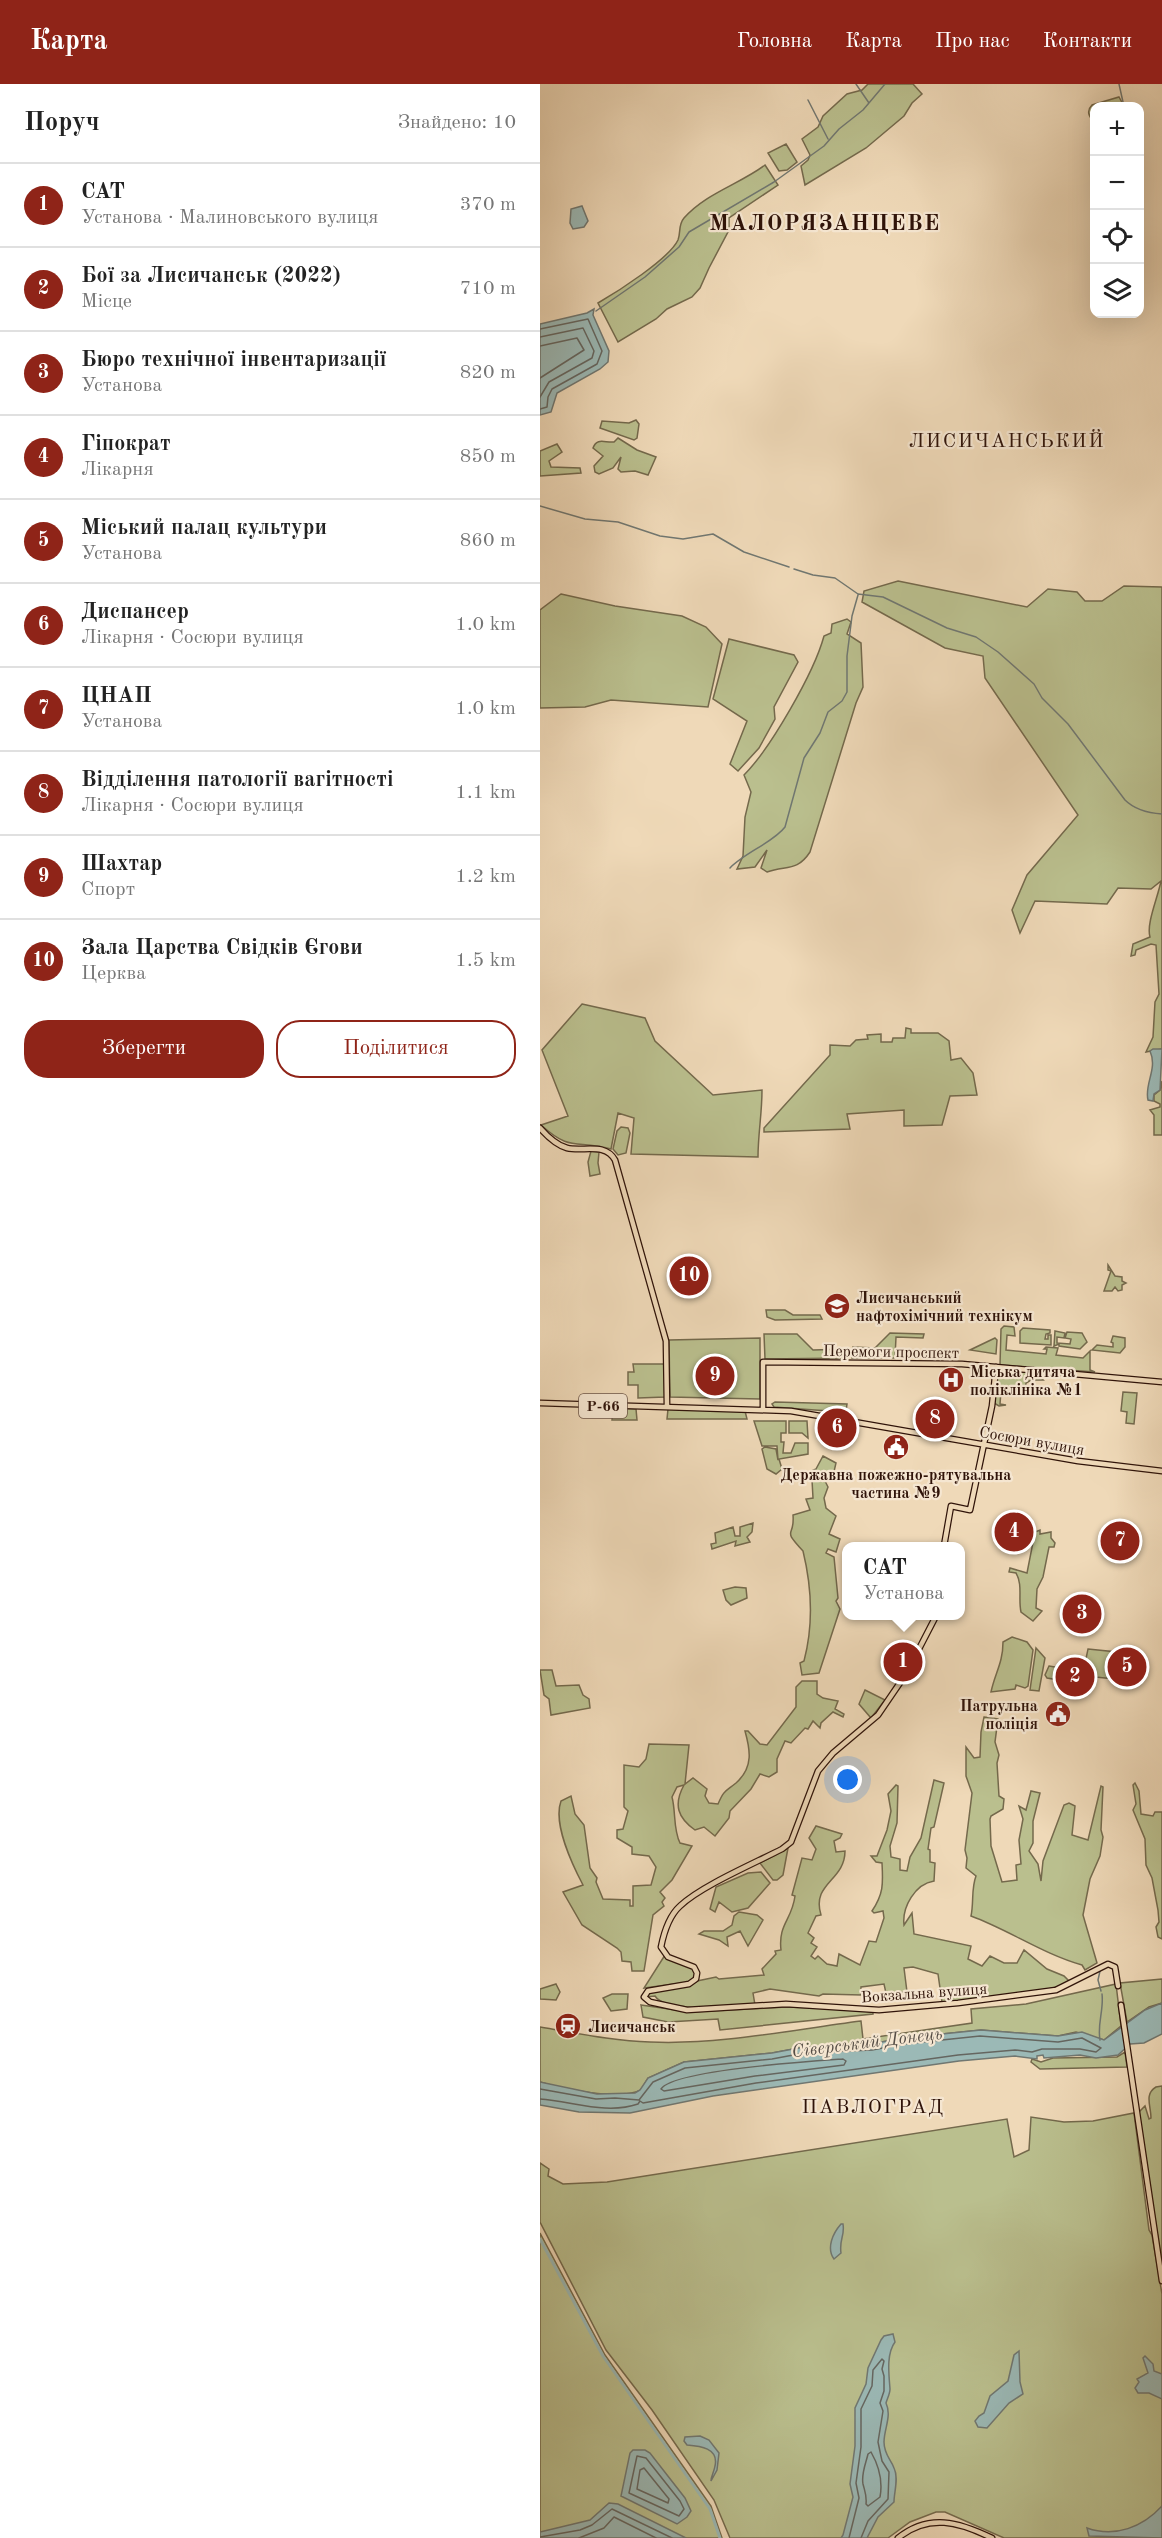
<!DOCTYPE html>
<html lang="uk">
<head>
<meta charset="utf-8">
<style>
	:root { --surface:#fff; --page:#f2f2f2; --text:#222; --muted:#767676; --line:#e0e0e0; --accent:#8f2418 }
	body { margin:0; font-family:"Old Standard TT",serif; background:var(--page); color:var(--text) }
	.controls { position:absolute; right:18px; top:18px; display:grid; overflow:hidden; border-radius:12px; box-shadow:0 6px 24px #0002 }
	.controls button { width:54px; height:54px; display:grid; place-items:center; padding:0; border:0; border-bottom:2px solid var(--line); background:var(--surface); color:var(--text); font:30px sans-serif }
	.you { position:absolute; left:308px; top:1696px; width:21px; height:21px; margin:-15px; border:4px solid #fff; border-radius:50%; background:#1a73e8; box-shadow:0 0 0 9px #1a73e833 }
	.badge { display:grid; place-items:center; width:39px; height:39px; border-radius:50%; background:var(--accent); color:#fff; font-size:20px; font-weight:700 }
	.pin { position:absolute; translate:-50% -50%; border:3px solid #fff; box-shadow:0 2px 6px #0006 }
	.popup { position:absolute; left:302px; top:1458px; width:123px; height:78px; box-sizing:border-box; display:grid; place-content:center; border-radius:12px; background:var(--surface); filter:drop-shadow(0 2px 4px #0005); font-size:20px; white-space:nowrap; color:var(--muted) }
	.popup b { font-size:22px; color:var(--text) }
	.popup::after { content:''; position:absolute; left:50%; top:100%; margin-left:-12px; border:12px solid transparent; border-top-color:var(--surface) }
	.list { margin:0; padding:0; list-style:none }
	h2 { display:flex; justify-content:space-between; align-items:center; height:78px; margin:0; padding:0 24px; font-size:26px }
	h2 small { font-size:20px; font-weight:400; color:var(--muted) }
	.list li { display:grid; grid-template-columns:39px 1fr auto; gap:18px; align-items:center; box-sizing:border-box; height:84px; padding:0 24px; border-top:2px solid var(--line) }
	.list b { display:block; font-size:22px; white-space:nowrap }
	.list p { margin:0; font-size:20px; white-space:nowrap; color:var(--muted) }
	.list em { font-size:20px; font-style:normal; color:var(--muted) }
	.actions { display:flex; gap:12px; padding:18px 24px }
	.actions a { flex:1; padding:14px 0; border:2px solid var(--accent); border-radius:24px; text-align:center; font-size:21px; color:var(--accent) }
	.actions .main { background:var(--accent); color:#fff }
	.icon { flex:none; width:33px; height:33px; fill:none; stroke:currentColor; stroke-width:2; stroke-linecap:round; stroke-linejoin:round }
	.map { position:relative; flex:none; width:622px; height:2454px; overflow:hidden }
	header { display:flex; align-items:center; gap:36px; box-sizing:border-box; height:84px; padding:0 30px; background:var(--accent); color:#fff }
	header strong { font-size:28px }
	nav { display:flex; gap:33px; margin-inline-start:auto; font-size:21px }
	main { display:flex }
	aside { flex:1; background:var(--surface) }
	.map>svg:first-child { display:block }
</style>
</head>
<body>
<header>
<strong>Карта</strong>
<nav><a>Головна</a><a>Карта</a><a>Про нас</a><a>Контакти</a></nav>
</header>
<main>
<aside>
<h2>Поруч<small>Знайдено: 10</small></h2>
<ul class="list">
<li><span class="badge">1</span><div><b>САТ</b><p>Установа · Малиновського вулиця</p></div><em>370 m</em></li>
<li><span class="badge">2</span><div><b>Бої за Лисичанськ (2022)</b><p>Місце</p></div><em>710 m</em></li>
<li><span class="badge">3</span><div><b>Бюро технічної інвентаризації</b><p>Установа</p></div><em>820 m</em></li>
<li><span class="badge">4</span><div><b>Гіпократ</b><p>Лікарня</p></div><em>850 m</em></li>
<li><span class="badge">5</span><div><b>Міський палац культури</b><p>Установа</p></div><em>860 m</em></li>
<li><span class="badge">6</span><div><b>Диспансер</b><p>Лікарня · Сосюри вулиця</p></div><em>1.0 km</em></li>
<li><span class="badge">7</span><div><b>ЦНАП</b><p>Установа</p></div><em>1.0 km</em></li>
<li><span class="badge">8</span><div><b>Відділення патології вагітності</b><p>Лікарня · Сосюри вулиця</p></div><em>1.1 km</em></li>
<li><span class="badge">9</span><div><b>Шахтар</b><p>Спорт</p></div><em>1.2 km</em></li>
<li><span class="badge">10</span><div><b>Зала Царства Свідків Єгови</b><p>Церква</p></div><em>1.5 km</em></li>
</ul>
<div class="actions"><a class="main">Зберегти</a><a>Поділитися</a></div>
</aside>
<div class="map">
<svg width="622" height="2454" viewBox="0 0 622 2454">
	<rect width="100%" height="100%" fill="#efd9b8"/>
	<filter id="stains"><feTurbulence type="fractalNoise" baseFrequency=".00333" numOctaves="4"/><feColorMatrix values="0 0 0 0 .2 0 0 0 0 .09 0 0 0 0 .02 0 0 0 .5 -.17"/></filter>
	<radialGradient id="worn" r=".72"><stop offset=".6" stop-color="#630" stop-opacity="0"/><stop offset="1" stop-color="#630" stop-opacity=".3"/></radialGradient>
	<path fill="#babf8e" stroke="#74694c" stroke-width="1.5" d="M 328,0 L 373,0 L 382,10 L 372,19 L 364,32 L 326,64 L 265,101 L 261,82 L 268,76 L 270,71 L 262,55 L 278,43 L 283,32 L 307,10 L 322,6 Z
		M 579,13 L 584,22 L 554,22 L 554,37 C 549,33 546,27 552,21 Z
		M 246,60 L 257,78 L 247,86 L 239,87 L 228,69 Z
		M 225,81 L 238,101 L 189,134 L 189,146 L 169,184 L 160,204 L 152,213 L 127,225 L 116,235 L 78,258 L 58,219 C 77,208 129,175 138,156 C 141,148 138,141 144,134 C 166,109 200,100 225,81 Z
		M 96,336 L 99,340 L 97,354 L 94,356 L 60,344 L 62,337 L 89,339 Z
		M 78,354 L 97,366 L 116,373 L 108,391 L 95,387 L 81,388 L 78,385 L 81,373 L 73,384 L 59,390 L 55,388 L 54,382 L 63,372 L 53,364 C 57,353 65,359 74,358 Z
		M 17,360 L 22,368 L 9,377 L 11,383 L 40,384 L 41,389 L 0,392 L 0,367 Z
		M 358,497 L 487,523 L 508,505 L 537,508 L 545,517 L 562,517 L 584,502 L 622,503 L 622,965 L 606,968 L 613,953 L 615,918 L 619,910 L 616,861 L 611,860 L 596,866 L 595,871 L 591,872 L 593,860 L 610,853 C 606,840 618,813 621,797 L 611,805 L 578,804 L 567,820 L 495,817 L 480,849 L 472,826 L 487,791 L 538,731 L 445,594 L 443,572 L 405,564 L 322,518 L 324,507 Z
		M 21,510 L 75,522 L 142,532 L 166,543 L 182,560 L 168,623 L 71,616 L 45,623 L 0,624 L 0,526 Z
		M 307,535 L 311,538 L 307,550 L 321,559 L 323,603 L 316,619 L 270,768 C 257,788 246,781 227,788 L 221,784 L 227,766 L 215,783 L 197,785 L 203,772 L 205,733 L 211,708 L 204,691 C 230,665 274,589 284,552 L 291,549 L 292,540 Z
		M 189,555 L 254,571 L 258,578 L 234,623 L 235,635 L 219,664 L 198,687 L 190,680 L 207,637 L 173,615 Z
		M 42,920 L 105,934 L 115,957 L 173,1011 L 222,1006 C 222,1030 218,1050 218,1073 L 91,1070 L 94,1034 L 78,1029 L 71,1065 C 36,1055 32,1069 1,1041 L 28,1032 L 2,966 Z
		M 366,944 L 371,945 L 371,949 L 398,949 L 409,957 L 411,976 L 421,974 L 433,989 L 437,1011 L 410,1012 L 402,1041 L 364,1042 L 364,1026 L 307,1030 L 310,1045 L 224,1048 L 224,1044 L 290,971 L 290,961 L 310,962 L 316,956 L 328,955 L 327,951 L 341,950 L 341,958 L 352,958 L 353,954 L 365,954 Z
		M 622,997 L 622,1051 L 614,1051 L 614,1031 L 610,1026 L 620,1023 L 620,1020 L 614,1017 L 614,1011 L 620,1006 Z
		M 81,1043 L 88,1044 L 90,1049 L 86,1069 L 78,1071 L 73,1065 L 77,1047 Z
		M 51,1067 L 59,1068 L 58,1079 L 60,1090 L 50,1092 L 48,1078 Z
		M 568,1181 L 575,1192 L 582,1193 L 582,1197 L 586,1199 L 582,1201 L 582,1206 L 578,1207 L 575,1203 L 572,1207 L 564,1207 L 571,1187 L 568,1186 Z
		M 226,1226 L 245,1226 L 253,1231 L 280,1231 L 282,1235 L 235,1236 L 227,1233 Z
		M 464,1242 L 474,1243 L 475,1252 L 467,1251 L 466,1266 L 506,1270 L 507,1265 L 504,1265 L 506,1263 L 518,1264 L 516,1271 L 543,1274 L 550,1267 L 550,1286 L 555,1288 L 460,1281 L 461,1245 Z
		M 483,1244 L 510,1246 L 510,1249 L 506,1250 L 505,1255 L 508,1255 L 508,1251 L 511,1251 L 511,1261 L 480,1259 L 480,1247 Z
		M 515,1247 L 525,1249 L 524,1254 L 517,1253 L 517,1259 L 530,1260 L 531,1255 L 525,1254 L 527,1248 L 542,1249 L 547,1258 L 540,1265 L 519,1262 L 519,1260 L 514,1262 Z
		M 350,1249 L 384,1250 L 383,1254 L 356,1253 L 355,1274 L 312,1274 L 313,1263 L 335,1264 Z
		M 224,1250 L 257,1250 L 273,1266 L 307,1265 L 307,1274 L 225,1275 Z
		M 573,1252 L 585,1254 L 585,1263 L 580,1269 L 552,1266 L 557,1261 L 573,1263 L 573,1259 L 571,1258 Z
		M 220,1254 L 220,1315 L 130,1313 L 129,1256 Z
		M 455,1254 L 457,1256 L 456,1270 L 430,1266 Z
		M 93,1280 L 125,1280 L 125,1313 L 98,1314 L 98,1301 L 88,1301 L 88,1288 L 94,1288 Z
		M 461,1286 L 495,1289 L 503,1296 L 491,1296 L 486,1299 L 485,1307 L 461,1307 L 460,1320 L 466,1321 L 459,1322 L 454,1319 L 457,1288 L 461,1288 Z
		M 583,1308 L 597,1309 L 594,1340 L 586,1339 L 587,1328 L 581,1327 Z
		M 235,1318 L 307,1320 L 306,1327 L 302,1328 L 234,1323 L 232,1320 Z
		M 73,1324 L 96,1325 L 97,1336 L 72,1336 Z
		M 128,1325 L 205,1327 L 207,1335 L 127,1335 Z
		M 214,1337 L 246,1337 L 246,1349 L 241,1349 L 241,1358 L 244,1358 L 243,1369 L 251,1369 L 255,1359 L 268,1359 L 268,1370 L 239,1375 L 242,1385 L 236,1390 L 227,1385 L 222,1365 L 225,1363 L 236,1365 L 238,1376 L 237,1362 L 222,1362 Z
		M 249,1337 L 267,1337 L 268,1354 L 262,1349 L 249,1349 Z
		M 283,1372 L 296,1379 L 293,1392 L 284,1395 L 288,1403 L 284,1414 L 286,1424 L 296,1432 L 289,1450 L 300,1455 L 296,1468 L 288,1465 L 286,1469 L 294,1473 L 298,1514 L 296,1517 L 300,1525 L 279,1589 L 262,1591 L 260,1579 L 264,1577 C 274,1539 272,1504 263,1467 C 241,1443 255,1455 253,1431 L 270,1426 L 266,1415 L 273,1414 L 272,1396 L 267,1389 L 276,1385 Z
		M 213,1439 L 212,1448 L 207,1453 L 210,1458 L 195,1462 L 196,1457 L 172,1465 L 171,1460 L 176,1459 L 175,1449 L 193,1443 L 195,1452 L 200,1452 L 200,1443 Z
		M 500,1446 L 500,1450 L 511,1448 L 511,1454 L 515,1459 L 514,1463 L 509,1463 L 503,1493 L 497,1505 L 496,1524 L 502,1527 L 493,1537 L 481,1528 C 478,1515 483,1501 476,1489 L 469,1488 L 470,1484 L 487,1489 L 495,1448 Z
		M 195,1503 L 206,1504 L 207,1514 L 191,1521 L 186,1516 L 183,1506 Z
		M 472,1553 L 487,1558 L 493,1566 L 488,1602 L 485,1604 L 476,1601 L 475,1605 L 451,1608 C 455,1589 463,1579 463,1558 Z
		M 496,1564 L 505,1574 L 499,1607 L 490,1606 Z
		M 548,1565 L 577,1568 L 577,1574 L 573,1576 L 571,1587 L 574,1590 L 574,1595 L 546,1592 L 543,1589 Z
		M 509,1582 L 533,1586 L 532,1590 L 523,1589 L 522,1593 L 530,1595 L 531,1598 L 507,1594 L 505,1591 Z
		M 0,1586 L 12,1586 L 16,1602 L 39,1601 L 43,1611 L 49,1615 L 50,1624 L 11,1631 L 9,1615 L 4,1611 Z
		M 262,1597 L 277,1597 L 277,1610 L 283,1614 L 298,1617 L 295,1625 L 304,1630 L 303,1633 L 293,1628 L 281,1639 L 280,1644 L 273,1637 L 268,1645 L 265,1644 L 251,1659 L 245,1657 L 237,1675 L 237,1688 L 229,1693 L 220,1690 L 211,1705 L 190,1727 L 189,1734 L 175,1752 L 164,1743 L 155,1746 C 138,1734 133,1721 144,1701 L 137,1703 L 132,1713 C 136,1728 133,1745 140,1759 L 152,1762 L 132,1796 L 120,1808 L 125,1814 L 122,1818 L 124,1822 L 113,1831 L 104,1887 L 92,1887 L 91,1878 L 82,1877 L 81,1868 L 77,1864 L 42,1841 L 23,1808 L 43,1801 C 32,1780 13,1739 21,1717 L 31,1712 L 35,1730 L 44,1741 L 50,1784 L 57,1794 L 56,1798 L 63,1815 L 90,1816 L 90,1822 L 93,1822 L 93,1802 L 111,1801 L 116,1783 L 109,1772 L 92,1770 L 92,1763 L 77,1754 L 77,1746 L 83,1745 L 88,1727 L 84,1723 L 84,1681 L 99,1683 L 106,1675 L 109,1660 L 149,1661 L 145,1700 L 153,1694 L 167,1705 L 165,1712 L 169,1719 L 178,1720 C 184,1706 185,1708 196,1699 C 214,1683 210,1665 205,1647 L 208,1647 L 220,1660 L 227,1661 L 256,1623 L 256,1603 Z
		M 325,1606 L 345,1616 L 331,1634 L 319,1620 Z
		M 444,1633 L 458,1635 L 455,1658 L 459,1671 L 457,1679 L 459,1712 L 464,1715 L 463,1725 L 451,1732 L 450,1735 L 451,1762 L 462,1798 L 477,1796 L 476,1781 L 481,1780 L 479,1756 L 483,1735 L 479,1722 L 486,1726 L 491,1707 L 500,1709 L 493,1737 L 493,1759 L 489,1767 L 498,1780 L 501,1797 L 503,1777 L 524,1721 L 529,1719 L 535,1722 L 532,1751 L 548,1756 L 561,1702 L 563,1703 L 561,1746 L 563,1753 L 560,1772 L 550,1795 L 543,1831 L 557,1879 L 545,1886 L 542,1881 C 503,1870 469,1846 431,1832 C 434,1818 431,1805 436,1792 L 426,1784 L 427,1774 L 425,1766 L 432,1709 L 426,1692 L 426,1663 L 434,1674 L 440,1673 L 441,1648 Z
		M 394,1696 L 404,1699 L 394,1743 L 391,1744 L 388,1765 L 390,1766 L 390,1778 L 395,1779 L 394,1797 C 375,1800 362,1823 364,1841 L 372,1829 L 374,1850 L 431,1862 L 428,1875 L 442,1882 L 450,1872 L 464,1879 L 477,1879 L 484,1866 L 507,1885 L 524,1892 L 530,1898 C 496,1913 439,1915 402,1918 L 398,1890 L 373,1883 L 364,1884 L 367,1908 L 346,1909 L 344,1900 L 321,1903 L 321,1911 L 283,1910 L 279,1912 L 230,1905 L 213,1909 L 215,1921 C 194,1922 126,1930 115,1912 L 106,1913 L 107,1909 L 150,1901 L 157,1897 L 176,1893 L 179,1895 L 224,1891 L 222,1885 L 236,1870 L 235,1867 L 241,1866 C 238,1840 252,1836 255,1812 L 252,1811 L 262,1774 L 272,1776 L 276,1765 L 269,1754 L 276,1742 L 302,1750 L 300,1754 L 294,1757 L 296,1768 L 305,1767 C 305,1797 271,1799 281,1831 L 276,1832 L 268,1849 L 274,1854 L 271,1859 L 277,1863 L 271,1872 L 275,1875 L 278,1872 L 287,1880 L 297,1882 L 299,1870 L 320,1881 L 329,1857 L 336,1858 L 344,1834 L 343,1827 L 334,1829 L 332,1827 C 344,1809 343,1799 342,1779 L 336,1778 L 331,1772 L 337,1772 L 347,1746 L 351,1727 L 348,1710 L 356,1701 L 358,1702 L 357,1739 L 350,1762 L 351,1773 L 360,1775 L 360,1786 L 367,1787 L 370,1773 L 381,1754 Z
		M 595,1699 L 599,1707 L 601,1730 L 613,1732 L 615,1728 L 622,1728 L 622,1855 L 618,1853 L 616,1843 L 619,1838 L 618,1826 L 612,1794 L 606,1781 L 605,1755 L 593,1726 L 596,1720 L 593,1701 Z
		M 248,1764 L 243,1791 L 237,1796 L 233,1796 L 220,1779 Z
		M 221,1788 L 230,1799 L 208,1824 L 192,1828 L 179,1818 L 175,1828 L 170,1825 L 176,1803 L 208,1789 Z
		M 199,1828 L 217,1831 L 223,1836 L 208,1862 L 200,1847 L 187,1853 L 188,1862 L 179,1856 L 159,1850 L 164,1847 L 183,1847 L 192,1841 L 194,1832 Z
		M 125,1871 L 155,1886 L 155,1894 L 149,1898 L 104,1904 Z
		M 622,1895 L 622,1919 L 609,1923 L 587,1938 L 580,1899 Z
		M 16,1900 L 20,1908 L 16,1916 L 0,1915 L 0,1905 Z
		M 576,1900 L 581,1942 L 564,1956 L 536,1948 L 518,1952 L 441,1946 L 363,1954 L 331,1960 L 264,1963 L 232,1969 L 144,1978 L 108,1994 L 101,2006 C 79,2017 23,2005 0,1998 L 0,1943 C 36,1949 73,1957 110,1958 C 181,1961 250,1946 321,1937 L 323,1955 L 432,1939 L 431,1925 L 486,1920 Z
		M 72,1910 L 88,1910 L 87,1925 L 71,1927 L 63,1914 Z
		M 101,1921 L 150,1928 L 247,1923 L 333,1926 L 333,1930 L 180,1946 L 178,1935 L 128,1938 L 103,1933 Z
		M 585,1968 L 587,1983 L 500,1985 L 491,1978 L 492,1975 L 501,1978 L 513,1974 L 577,1973 Z
		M 622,2002 L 622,2181 L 599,2028 L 605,2022 L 609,2035 L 611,2034 C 611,2022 604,2010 616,2003 Z
		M 594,2029 L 609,2146 L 612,2151 L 622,2210 L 622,2454 L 464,2454 L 405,2428 L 396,2428 L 370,2438 L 348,2454 L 190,2454 L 174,2416 L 112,2326 L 66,2266 L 0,2138 L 0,2079 L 9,2085 L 8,2092 L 23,2100 L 67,2098 L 467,2035 L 474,2073 L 489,2066 L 491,2033 L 524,2038 L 553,2037 Z
		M 0,2149 L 65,2271 L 171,2422 L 182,2454 L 0,2454 Z"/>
	<path fill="#9bb9b6" stroke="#707771" stroke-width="1.5" d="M 42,122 L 48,137 L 44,143 L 33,145 L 30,139 L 31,125 Z
		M 54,225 L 53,231 L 69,267 L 68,278 L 60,285 L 17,309 L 11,328 L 0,331 L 0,240 L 47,229 Z
		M 613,965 L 622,965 L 620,1006 L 614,1010 L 613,1017 L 608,1016 C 604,1000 618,985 610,967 Z
		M 622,1919 L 622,1950 L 604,1959 L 590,1960 L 578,1971 L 556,1974 L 540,1971 L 504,1974 L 503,1971 L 497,1972 L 497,1975 L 475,1972 L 419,1977 L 173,2012 L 90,2029 L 39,2028 L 0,2021 L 0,1998 L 57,2010 L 95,2009 L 100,2006 L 108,1994 L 144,1978 L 232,1969 L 264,1963 L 331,1960 L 363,1954 L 441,1946 L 518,1952 L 542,1948 L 564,1956 L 605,1926 Z
		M 301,2140 L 303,2140 C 305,2152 299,2155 301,2169 L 294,2175 C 286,2164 293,2149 301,2140 Z
		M 353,2250 L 355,2258 C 346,2270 349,2291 350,2305 C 350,2310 347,2315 346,2319 C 352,2332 344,2345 344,2358 C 344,2371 351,2375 354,2384 C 359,2394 354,2408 354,2418 L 338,2433 L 327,2454 L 301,2454 L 303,2451 L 313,2413 L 310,2400 L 315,2362 L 315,2324 L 326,2300 L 328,2284 L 341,2256 L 344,2252 Z
		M 479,2267 L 480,2298 L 483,2310 L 469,2319 L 447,2344 L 438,2343 L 435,2337 L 439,2332 L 444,2329 L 450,2312 L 468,2297 L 474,2271 Z
		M 605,2272 L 613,2280 L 614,2287 L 622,2290 L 622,2315 L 609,2309 L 598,2309 L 595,2304 L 599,2298 L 597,2295 L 608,2289 L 603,2274 Z
		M 160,2352 L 169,2356 L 179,2369 L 177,2386 L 171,2397 C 171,2392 174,2388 175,2382 C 179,2364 160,2362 147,2361 L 144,2357 L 145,2353 Z
		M 93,2366 L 105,2366 L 110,2369 L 145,2414 L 151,2427 L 147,2433 L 137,2440 L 81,2412 L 90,2369 Z
		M 69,2419 L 78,2420 L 146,2454 L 0,2454 L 0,2448 L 50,2436 Z
		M 622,2422 L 622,2454 L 549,2452 L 547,2444 C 575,2454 603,2443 622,2422 Z"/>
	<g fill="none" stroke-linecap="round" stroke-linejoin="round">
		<path stroke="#656660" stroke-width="1.5" d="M 0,245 L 48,235 L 62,267 L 57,280 L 12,305 L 8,313 L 7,323 L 0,325
			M 0,253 L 43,244 L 54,267 L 52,274 L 9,298 L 0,313
			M 0,262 L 37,254 L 44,266 L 0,294
			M 303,1975 L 306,1977 L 304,1981 L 215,1992 L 124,2007 L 121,2005 C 133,1986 275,1977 303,1975 Z
			M 0,2005 L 56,2015 L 75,2014 L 99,2016 L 113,1998 L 145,1984 L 232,1975 L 264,1969 L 332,1966 L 364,1960 L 440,1952 L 518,1958 L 542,1954 L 561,1964 L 556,1968 L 540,1965 L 502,1965 L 492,1968 L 475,1966 L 418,1971 L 216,1999 L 103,2019 L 100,2017 L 98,2020 C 66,2031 32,2017 0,2015
			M 331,2368 C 339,2382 343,2397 340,2413 L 328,2422 L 326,2420 C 327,2412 325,2408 323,2400 C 321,2390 326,2379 328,2370 Z
			M 97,2372 L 106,2374 L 140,2417 L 144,2425 L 139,2432 L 89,2409 Z
			M 104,2384 L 129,2415 L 128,2419 L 97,2405 L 100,2386 Z
			M 0,2453 L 40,2446 L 52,2441 L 72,2425 L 132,2454
			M 39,2454 L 64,2444 L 74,2433 L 116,2454
			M 309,2454 L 319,2414 L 316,2399 L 321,2363 L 321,2325 L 332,2302 L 333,2286 L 342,2275 L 344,2277 L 342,2285 L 344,2292 L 344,2307 L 340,2319 L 343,2327 L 338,2358 L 342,2377 L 349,2388 L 348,2415 L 328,2437 L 321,2454"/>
		<path stroke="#707771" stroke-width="1.5" d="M 316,0 L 329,19
			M 579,0 L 583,18
			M 268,16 L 288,55
			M 56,227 L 105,193 L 139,163 L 149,148 L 234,98 L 284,62 L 299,45 L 323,26 L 345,0
			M 0,422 L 45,435 L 78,438 L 120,452 L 143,455 L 173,450 L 204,468 L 249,483
			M 254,485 L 273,491 L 295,494 L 318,510 L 343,513 L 407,544 L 436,553 L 458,568 L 494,600 L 502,614 L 528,640 L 585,716 C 595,726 608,729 622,730
			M 190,784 C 204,769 234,758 245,743 L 264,674 L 280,649 L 288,628 L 302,617 L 307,608 L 307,572 L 312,532 L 318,511
			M 560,1887 L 558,1896 L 561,1907
			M 560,1956 C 557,1940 564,1926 562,1910"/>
		<path stroke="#9bb9b6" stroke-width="3" d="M 0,2155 L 63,2272 L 170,2425 L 180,2454"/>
		<g stroke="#2f1309" stroke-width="7">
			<path id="major" d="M 0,1044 C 7,1052 16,1061 27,1064 C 43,1068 65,1058 75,1076 L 126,1257 L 127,1323
				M 0,1319 L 251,1327 L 538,1377 L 622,1387
				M 223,1326 L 223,1278 L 422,1280 L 622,1298
				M 404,1462 L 411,1422 L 430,1426 L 452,1322 L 456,1283
				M 396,1532 L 366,1590 L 338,1631 L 293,1669 L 278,1687 L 251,1758 L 242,1765 C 215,1779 161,1802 140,1822 C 129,1832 124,1848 121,1863 L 128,1873 L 154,1883 L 157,1889 L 156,1895 L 149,1900 L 108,1907 L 104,1913 L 110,1918 L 147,1926 L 246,1920 L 339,1926 L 418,1919 L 516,1906 L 568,1880 L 575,1883 L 578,1902
				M 581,1921 L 622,2197
				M 358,2454 C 389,2429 419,2438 452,2454"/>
		</g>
		<use href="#major" stroke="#efd9b8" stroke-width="4.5"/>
	</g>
	<defs>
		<g id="university-disc" transform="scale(1.35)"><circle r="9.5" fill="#8f2418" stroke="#f5e6d1"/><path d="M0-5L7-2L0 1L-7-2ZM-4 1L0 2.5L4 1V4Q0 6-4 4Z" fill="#fff"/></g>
		<g id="hospital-disc" transform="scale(1.35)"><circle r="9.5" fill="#8f2418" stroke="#f5e6d1"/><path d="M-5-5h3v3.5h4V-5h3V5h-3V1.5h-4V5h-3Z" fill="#fff"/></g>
		<g id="civic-disc" transform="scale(1.35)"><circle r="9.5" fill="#8f2418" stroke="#f5e6d1"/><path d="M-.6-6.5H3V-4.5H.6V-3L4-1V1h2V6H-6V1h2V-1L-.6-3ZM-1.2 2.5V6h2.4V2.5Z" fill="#fff"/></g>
		<g id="station-disc" transform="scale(1.35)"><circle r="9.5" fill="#8f2418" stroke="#f5e6d1"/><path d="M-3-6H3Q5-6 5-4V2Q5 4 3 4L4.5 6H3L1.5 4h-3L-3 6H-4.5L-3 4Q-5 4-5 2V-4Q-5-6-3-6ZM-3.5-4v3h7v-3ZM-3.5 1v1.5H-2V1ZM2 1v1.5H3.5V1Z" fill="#fff"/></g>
	</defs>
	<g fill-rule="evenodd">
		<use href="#university-disc" x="297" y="1222"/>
		<use href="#hospital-disc" x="411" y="1296"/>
		<use href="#civic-disc" x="356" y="1363"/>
		<use href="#civic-disc" x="518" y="1630"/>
		<use href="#station-disc" x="28" y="1942"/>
	</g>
	<g text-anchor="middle" stroke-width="4.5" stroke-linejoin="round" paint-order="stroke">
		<rect fill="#f5e6d1" stroke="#6a5245" stroke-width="1.5" x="39" y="1310" width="48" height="24" rx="4.5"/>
		<g font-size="15" font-weight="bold" fill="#2f1309">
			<text x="63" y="1327">Р-66</text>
		</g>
		<g font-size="16" font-weight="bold" fill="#2f1309" stroke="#f5e6d1" text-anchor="start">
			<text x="316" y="1219">Лисичанський<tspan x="316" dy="18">нафтохімічний технікум</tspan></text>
			<text x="430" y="1293">Міська дитяча<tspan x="430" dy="18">поліклініка №1</tspan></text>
			<text x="356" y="1396" text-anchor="middle">Державна пожежно-рятувальна<tspan x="356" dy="18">частина №9</tspan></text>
			<text x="498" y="1627" text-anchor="end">Патрульна<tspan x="498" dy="18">поліція</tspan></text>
			<text x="48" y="1948">Лисичанськ</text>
		</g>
		<g font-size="16" fill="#2f1309" stroke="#f5e6d1">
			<text transform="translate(351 1267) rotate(1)" y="6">Перемоги проспект</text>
			<text transform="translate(492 1356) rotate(10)" y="6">Сосюри вулиця</text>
			<text transform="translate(384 1908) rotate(-4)" y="6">Вокзальна вулиця</text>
		</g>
		<g font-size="18" font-style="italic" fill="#554d46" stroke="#f5e6d1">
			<text transform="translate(327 1958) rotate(-7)" y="6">Сіверський Донець</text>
		</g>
		<g font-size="20" letter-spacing="1.5" fill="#2f1309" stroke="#f5e6d1">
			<text x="467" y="363">ЛИСИЧАНСЬКИЙ</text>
			<text x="333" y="2029">ПАВЛОГРАД</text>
		</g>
		<g font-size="22" font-weight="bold" letter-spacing="1.5" fill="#2f1309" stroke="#f5e6d1">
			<text x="285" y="146">МАЛОРЯЗАНЦЕВЕ</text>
		</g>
	</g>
	<rect width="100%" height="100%" filter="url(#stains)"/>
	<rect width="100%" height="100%" fill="url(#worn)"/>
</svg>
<div class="controls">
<button>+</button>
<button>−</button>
<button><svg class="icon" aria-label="locate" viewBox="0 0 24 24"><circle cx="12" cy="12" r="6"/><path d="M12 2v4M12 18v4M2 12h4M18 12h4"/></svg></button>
<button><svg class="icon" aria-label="layers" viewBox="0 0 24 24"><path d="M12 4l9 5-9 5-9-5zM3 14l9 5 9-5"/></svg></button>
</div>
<div class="you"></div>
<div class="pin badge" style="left:363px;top:1578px">1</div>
<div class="popup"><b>САТ</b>Установа</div>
<div class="pin badge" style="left:535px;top:1593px">2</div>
<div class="pin badge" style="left:542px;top:1530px">3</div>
<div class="pin badge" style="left:474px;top:1448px">4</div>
<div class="pin badge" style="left:587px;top:1583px">5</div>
<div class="pin badge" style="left:297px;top:1344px">6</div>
<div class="pin badge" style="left:580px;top:1457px">7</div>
<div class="pin badge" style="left:395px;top:1335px">8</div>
<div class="pin badge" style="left:175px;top:1292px">9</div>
<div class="pin badge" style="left:149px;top:1192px">10</div>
</div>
</main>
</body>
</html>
